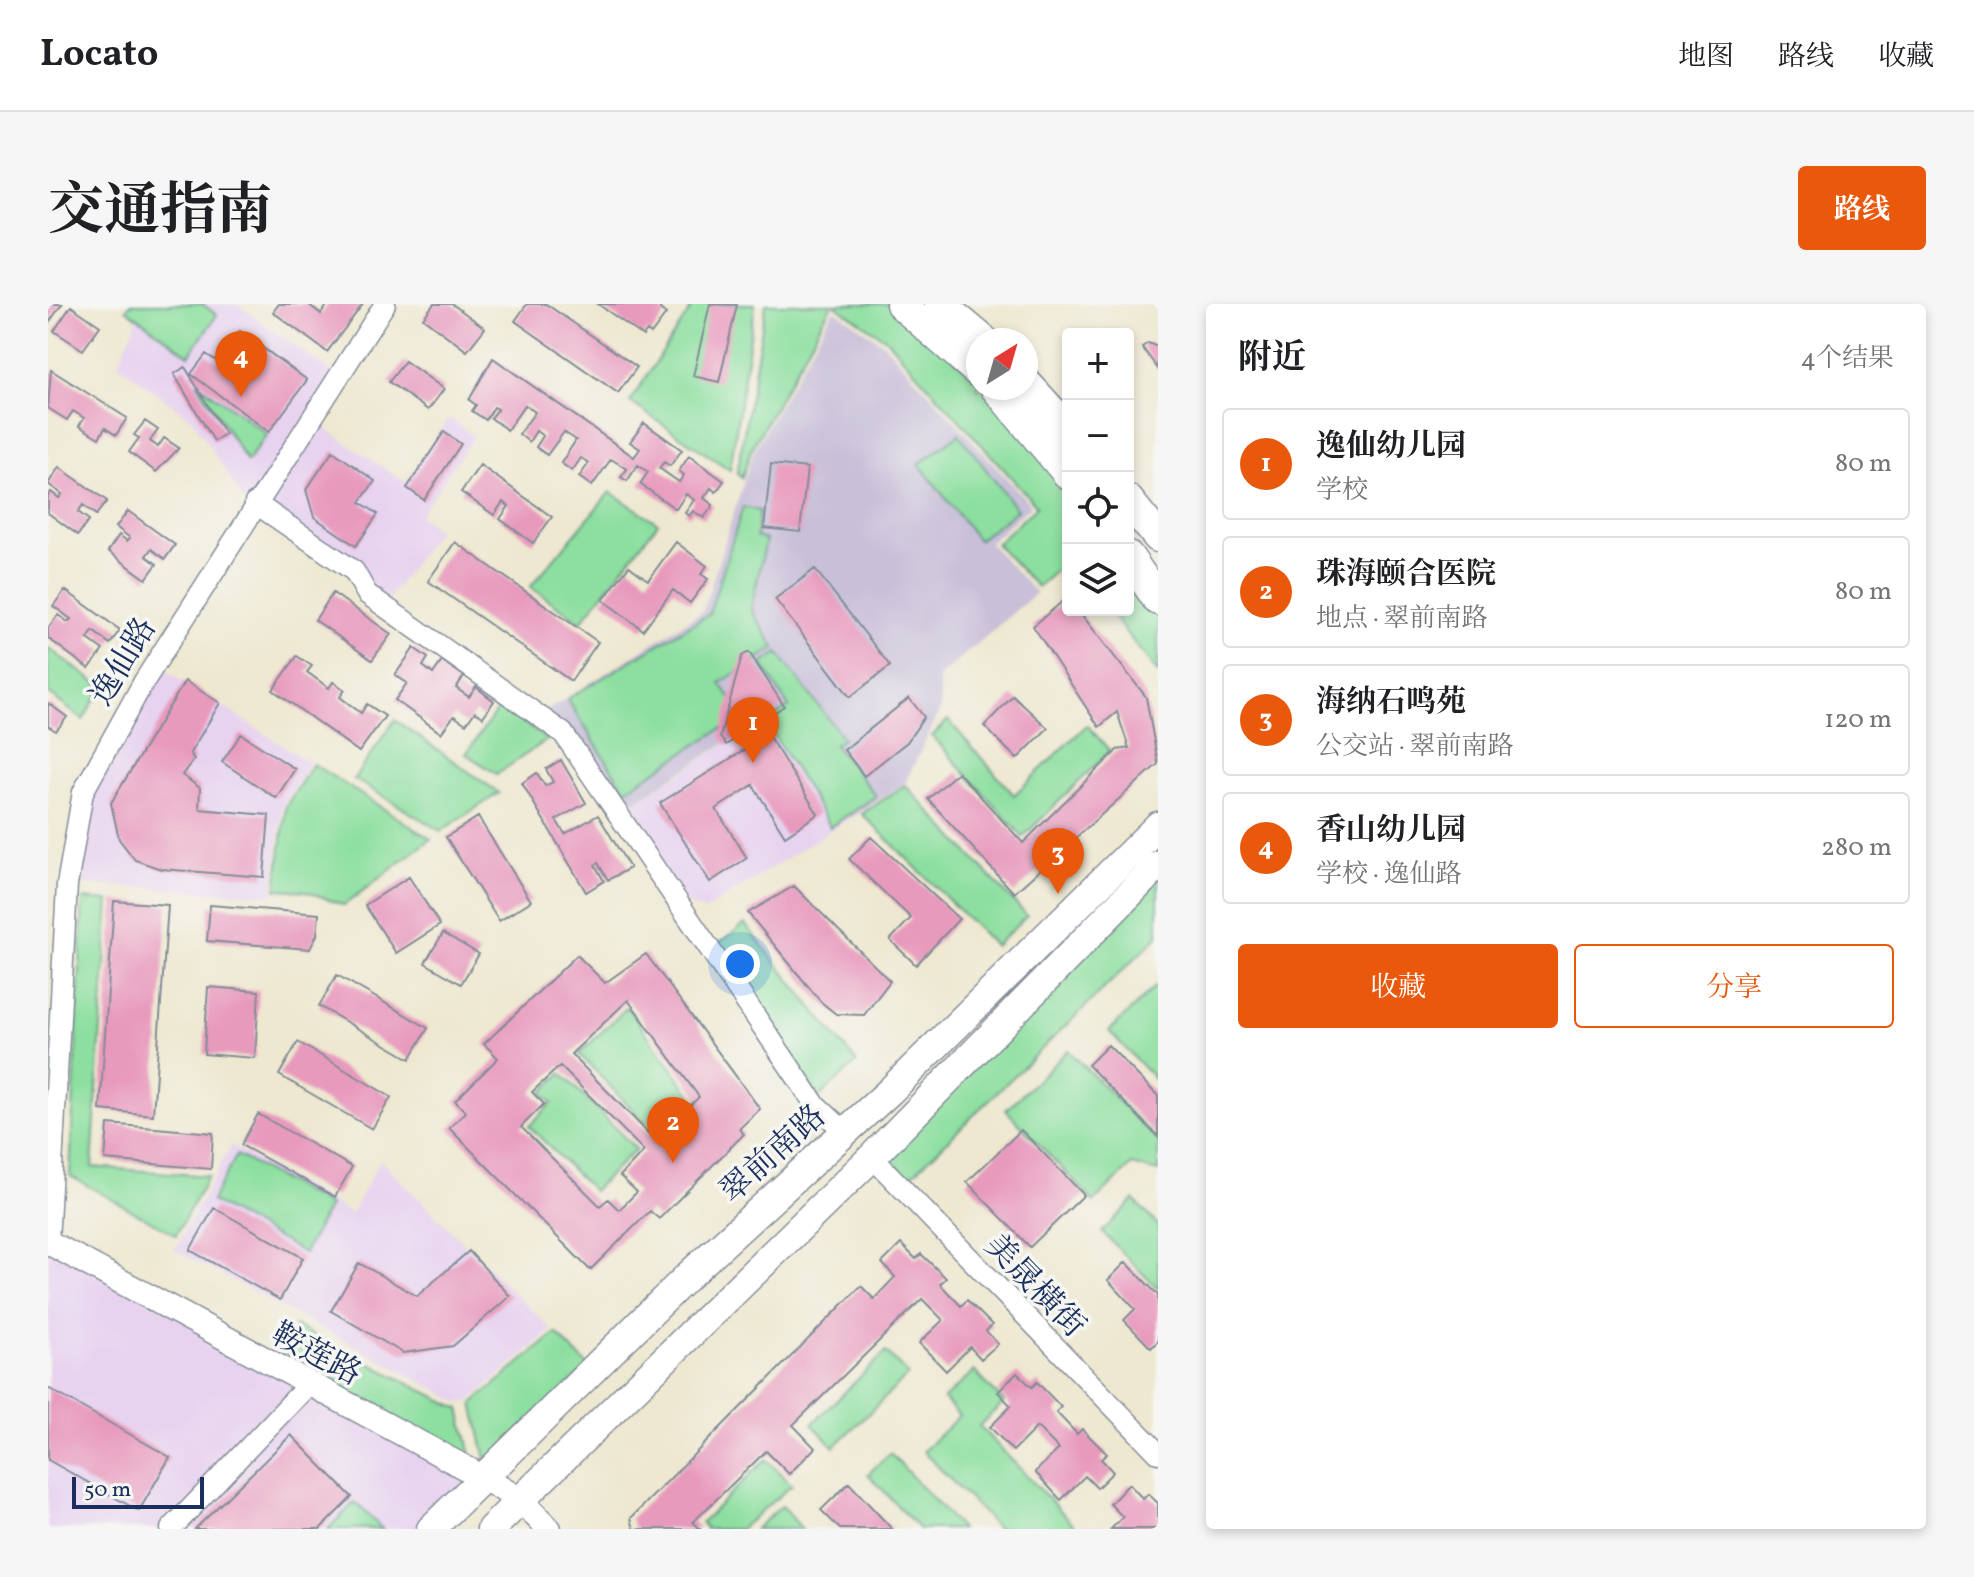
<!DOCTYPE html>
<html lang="zh">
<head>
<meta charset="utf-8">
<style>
	:root { --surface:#fff; --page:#f6f6f6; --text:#202124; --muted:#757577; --line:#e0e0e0; --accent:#ea580c }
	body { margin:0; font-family:Vollkorn,"Noto Serif SC",serif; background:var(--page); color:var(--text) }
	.controls { position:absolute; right:24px; top:24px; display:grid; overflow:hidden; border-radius:8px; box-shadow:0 4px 12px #0003 }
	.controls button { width:72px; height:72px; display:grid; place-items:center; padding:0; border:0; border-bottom:2px solid var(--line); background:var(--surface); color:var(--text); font:40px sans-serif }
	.compass { position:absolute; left:918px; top:24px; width:72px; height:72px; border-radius:50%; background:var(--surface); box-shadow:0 4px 12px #0003; rotate:37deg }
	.scale { position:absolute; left:24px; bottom:20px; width:132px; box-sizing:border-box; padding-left:8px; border:4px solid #1b2f5e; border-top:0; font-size:22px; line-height:28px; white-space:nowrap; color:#1b2f5e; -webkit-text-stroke:6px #f6f6f2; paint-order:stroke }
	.you { position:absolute; left:692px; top:660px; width:28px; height:28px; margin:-20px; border:6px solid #fff; border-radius:50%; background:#1a73e8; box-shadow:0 0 0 12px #1a73e833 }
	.badge { display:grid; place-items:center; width:52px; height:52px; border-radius:50%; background:var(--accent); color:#fff; font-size:26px; font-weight:700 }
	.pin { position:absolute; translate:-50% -66px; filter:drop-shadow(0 2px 4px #0008) }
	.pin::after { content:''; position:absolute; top:42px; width:28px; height:24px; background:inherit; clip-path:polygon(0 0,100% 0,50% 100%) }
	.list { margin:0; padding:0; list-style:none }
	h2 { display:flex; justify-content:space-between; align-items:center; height:104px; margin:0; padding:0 32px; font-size:34px }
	h2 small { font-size:26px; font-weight:400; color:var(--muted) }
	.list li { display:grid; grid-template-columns:52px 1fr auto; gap:24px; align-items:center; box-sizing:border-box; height:112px; margin:0 16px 16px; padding:0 16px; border:2px solid var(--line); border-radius:8px }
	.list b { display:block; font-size:30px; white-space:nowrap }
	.list p { margin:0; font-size:26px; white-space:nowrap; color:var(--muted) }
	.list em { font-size:26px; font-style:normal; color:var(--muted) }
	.actions { display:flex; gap:16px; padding:24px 32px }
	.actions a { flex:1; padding:18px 0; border:2px solid var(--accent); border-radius:8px; text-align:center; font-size:28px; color:var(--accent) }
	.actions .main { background:var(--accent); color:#fff }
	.icon { flex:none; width:44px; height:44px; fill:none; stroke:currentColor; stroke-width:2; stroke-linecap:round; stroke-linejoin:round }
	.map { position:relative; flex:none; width:1110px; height:1225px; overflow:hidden; border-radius:8px }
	header { display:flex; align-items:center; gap:48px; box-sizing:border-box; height:112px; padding:0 40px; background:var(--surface); border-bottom:2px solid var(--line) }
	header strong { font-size:38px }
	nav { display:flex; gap:44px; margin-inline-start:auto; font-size:28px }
	.intro { display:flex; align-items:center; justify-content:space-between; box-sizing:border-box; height:192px; padding:0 48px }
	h1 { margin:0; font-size:56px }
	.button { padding:20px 36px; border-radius:8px; background:var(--accent); color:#fff; font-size:28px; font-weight:700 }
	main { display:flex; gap:48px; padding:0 48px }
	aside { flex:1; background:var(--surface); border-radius:8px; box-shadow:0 4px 12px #0003 }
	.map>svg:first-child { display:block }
</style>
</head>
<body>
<header>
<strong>Locato</strong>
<nav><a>地图</a><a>路线</a><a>收藏</a></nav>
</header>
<div class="intro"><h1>交通指南</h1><a class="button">路线</a></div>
<main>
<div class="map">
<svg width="1110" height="1225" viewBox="0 0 1110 1225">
	<rect width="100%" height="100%" fill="#f6f6f2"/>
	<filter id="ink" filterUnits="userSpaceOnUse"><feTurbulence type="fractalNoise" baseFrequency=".0125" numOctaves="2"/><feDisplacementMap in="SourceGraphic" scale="16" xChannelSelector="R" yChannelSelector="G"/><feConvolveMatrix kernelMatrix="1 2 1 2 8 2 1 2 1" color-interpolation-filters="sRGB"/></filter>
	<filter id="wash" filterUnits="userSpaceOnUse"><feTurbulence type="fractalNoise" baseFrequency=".006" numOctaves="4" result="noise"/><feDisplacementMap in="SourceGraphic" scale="32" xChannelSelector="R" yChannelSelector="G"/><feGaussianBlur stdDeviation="1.8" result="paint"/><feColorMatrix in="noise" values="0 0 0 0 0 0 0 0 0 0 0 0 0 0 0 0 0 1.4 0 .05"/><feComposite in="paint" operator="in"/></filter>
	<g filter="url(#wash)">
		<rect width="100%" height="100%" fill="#eee8d0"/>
		<path fill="#e7d2ef" d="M 96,0 L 189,0 L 286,70 L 200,203 L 145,116 L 70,60 Z
			M 401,114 L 426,132 L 371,212 L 390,225 L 337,300 L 213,199 L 265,116 L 358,179 Z
			M 110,361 L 262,459 L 234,503 L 225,591 L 25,580 L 37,488 Z
			M 726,409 L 802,514 L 656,607 L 628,595 L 571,509 Z
			M 183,841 L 303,910 L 332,856 L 504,1026 L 422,1097 L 413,1099 L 127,946 Z
			M 0,942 L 257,1081 L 121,1225 L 0,1225 Z
			M 260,1082 L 434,1174 L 380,1225 L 125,1225 Z"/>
		<path fill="#c8bfd8" d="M 786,5 L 835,39 L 983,201 L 941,239 L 988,289 L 891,373 L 893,405 L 857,479 L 803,514 L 727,407 L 571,508 L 494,410 L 655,307 L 705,148 Z"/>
		<path fill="#8cdf9f" stroke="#54877e" stroke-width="2" d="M 82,0 L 154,0 L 169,11 L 141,51 L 78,5 Z
			M 646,0 L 707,0 L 682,166 L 582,98 Z
			M 718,0 L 784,0 L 703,146 L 694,174 L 689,170 Z
			M 786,0 L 844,0 L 930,76 L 930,84 L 939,84 L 1020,180 L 1020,256 L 989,283 L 948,240 L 989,202 L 838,35 Z
			M 149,78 L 219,130 L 199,158 Z
			M 911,130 L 969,206 L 930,236 L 871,160 Z
			M 562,188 L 610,219 L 533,318 L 482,283 Z
			M 695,203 L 711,207 L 708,233 L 718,236 L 703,305 L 727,344 L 672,379 L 695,411 L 577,486 L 519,395 L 661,310 Z
			M 1080,264 L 1110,307 L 1110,369 L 1060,306 L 1080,306 Z
			M 0,344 L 54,383 L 35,416 L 0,389 Z
			M 730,349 L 795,434 L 786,441 L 828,492 L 782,523 L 718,418 L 741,403 L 714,360 Z
			M 452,402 L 499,436 L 449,470 L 418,450 Z
			M 347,416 L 451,489 L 393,527 L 306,475 Z
			M 900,416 L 966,491 L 1039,421 L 1062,447 L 975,533 L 884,432 Z
			M 265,460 L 383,535 L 296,601 L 258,587 L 228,585 L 238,502 Z
			M 857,481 L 979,612 L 947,642 L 814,510 Z
			M 1110,574 L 1110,632 L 861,874 L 839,852 Z
			M 35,595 L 61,597 L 44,863 L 160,872 L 128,931 L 22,872 Z
			M 697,620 L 809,759 L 770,794 L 667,642 Z
			M 1108,682 L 1110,684 L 1110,779 L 1061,727 Z
			M 579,703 L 644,792 L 607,829 L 531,750 Z
			M 1020,746 L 1110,837 L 1110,868 L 1084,861 L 1046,898 L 958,806 Z
			M 513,769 L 588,845 L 545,887 L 481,822 L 504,799 L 494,789 Z
			M 189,851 L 281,902 L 256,949 L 163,897 Z
			M 1086,896 L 1110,921 L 1110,985 L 1054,928 Z
			M 247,1022 L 412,1105 L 426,1163 L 227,1056 Z
			M 508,1029 L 540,1062 L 439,1160 L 425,1099 Z
			M 838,1048 L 860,1071 L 786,1143 L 764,1120 Z
			M 926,1067 L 956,1098 L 931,1122 L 1030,1225 L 950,1225 L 875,1147 L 911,1112 L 896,1095 Z
			M 842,1149 L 913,1225 L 871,1225 L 820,1170 Z
			M 718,1155 L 744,1181 L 692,1225 L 658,1225 L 653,1219 Z
			M 307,1198 L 334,1225 L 280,1225 Z
			M 734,1202 L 754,1225 L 707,1225 Z"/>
		<g id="blocks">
			<path fill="#e89abd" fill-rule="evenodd" d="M 0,0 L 14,0 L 0,20 Z
				M 231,0 L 260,0 L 273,10 L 280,0 L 315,0 L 279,48 L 225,8 Z
				M 386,0 L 404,0 L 437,24 L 419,47 L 375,14 Z
				M 479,0 L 498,0 L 589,63 L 570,89 L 467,17 Z
				M 550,0 L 613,0 L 612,5 L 618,10 L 603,30 L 599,27 L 595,32 Z
				M 662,0 L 689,1 L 671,78 L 645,72 Z
				M 23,2 L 52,22 L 35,46 L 6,27 Z
				M 192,27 L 259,76 L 221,128 L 143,70 L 158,50 L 170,58 Z
				M 1100,39 L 1110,43 L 1110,65 L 1094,43 Z
				M 445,54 L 586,153 L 592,145 L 582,138 L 596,119 L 634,146 L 622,162 L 616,158 L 611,164 L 631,178 L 636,171 L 631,167 L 641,152 L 676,177 L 668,188 L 663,184 L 656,194 L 665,201 L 656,214 L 645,207 L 641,212 L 637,209 L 646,196 L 638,190 L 628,205 L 592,180 L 600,168 L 590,161 L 579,177 L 573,173 L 579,165 L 563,155 L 544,182 L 531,173 L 541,159 L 533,154 L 524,167 L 513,159 L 528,136 L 516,128 L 499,151 L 488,143 L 495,132 L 488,127 L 481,138 L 471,130 L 487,108 L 477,101 L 459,126 L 443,114 L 450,105 L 446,103 L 438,116 L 424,107 L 428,101 L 421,96 Z
				M 357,57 L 396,85 L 380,106 L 341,78 Z
				M 137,63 L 177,130 L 166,137 L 126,70 Z
				M 3,66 L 79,114 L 68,131 L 57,124 L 51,134 L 31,122 L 36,114 L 25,107 L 19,116 L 0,104 Z
				M 97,117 L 110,126 L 102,137 L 110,143 L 116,134 L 131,144 L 108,168 L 81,148 L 91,134 L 86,131 Z
				M 396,128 L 413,140 L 376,196 L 359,184 Z
				M 285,147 L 327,177 L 312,198 L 330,210 L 308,242 L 266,213 L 258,186 Z
				M 723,160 L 759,164 L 752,228 L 716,224 Z
				M 432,161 L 504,213 L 485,239 L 452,215 L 461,202 L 455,198 L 446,211 L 413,188 Z
				M 11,163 L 59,197 L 48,211 L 35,201 L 30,208 L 41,216 L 30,231 L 0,209 L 0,192 L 3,188 L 11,194 L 14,190 L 0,180 Z
				M 80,207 L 127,241 L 117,255 L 103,245 L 98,252 L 109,260 L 98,275 L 60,247 L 71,231 L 79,237 L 82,234 L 68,223 Z
				M 407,238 L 550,338 L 523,377 L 380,277 Z
				M 628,238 L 659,262 L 653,270 L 660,275 L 642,299 L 625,286 L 595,326 L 555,296 L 581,262 L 600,276 Z
				M 767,265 L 842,362 L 802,393 L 727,295 Z
				M 17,286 L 72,326 L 62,340 L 45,327 L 40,335 L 55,346 L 41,365 L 0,334 L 0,324 L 10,311 L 20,318 L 23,315 L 5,302 Z
				M 285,289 L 343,330 L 324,356 L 267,316 Z
				M 1020,293 L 1020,306 L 1030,306 L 1098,393 L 1110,460 L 966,589 L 880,495 L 910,468 L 975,539 L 1069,446 L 1081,444 L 1069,408 L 1051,423 L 985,322 Z
				M 366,344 L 380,354 L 375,362 L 385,370 L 394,357 L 416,372 L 408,384 L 421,393 L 428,383 L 446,397 L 435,413 L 427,408 L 418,420 L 406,412 L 393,429 L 347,396 L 359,379 L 347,371 Z
				M 701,348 L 736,402 L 678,441 L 672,433 L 694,352 Z
				M 249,352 L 264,362 L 259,368 L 281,384 L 285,378 L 297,386 L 292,393 L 313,409 L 319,400 L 337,412 L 311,448 L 225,386 Z
				M 137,377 L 172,399 L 142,449 L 146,455 L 134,471 L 152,484 L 151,505 L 221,511 L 216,573 L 113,565 L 87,556 L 71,535 L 63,499 Z
				M 965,392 L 1000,424 L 969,455 L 936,422 Z
				M 861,394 L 876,413 L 859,438 L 816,472 L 796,446 Z
				M 0,399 L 19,413 L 8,427 L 0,422 Z
				M 193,430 L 247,465 L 228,494 L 174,458 Z
				M 720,431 L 770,510 L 737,532 L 705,481 L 668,505 L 699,554 L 662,578 L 612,499 Z
				M 513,456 L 538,499 L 508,516 L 517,530 L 550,511 L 582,564 L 560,576 L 550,559 L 547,561 L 556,577 L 538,588 L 474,479 L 489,469 L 497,482 L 505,478 L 498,465 Z
				M 430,513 L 483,597 L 451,617 L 398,533 Z
				M 823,533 L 911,615 L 868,661 L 842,636 L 863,614 L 801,555 Z
				M 361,573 L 392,621 L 348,649 L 317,601 Z
				M 746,582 L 842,677 L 816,711 L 788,710 L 773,698 L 700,609 Z
				M 66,597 L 120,601 L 105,811 L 52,806 Z
				M 162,601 L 271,610 L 269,631 L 262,645 L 159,637 Z
				M 395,629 L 431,650 L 413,680 L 377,659 Z
				M 598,650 L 712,805 L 691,825 L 696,830 L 611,915 L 602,907 L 542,966 L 401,824 L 418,808 L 407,797 L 450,754 L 436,740 L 529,651 L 557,679 ZM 580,696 L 651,793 L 607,836 L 523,750 ZM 512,762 L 596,847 L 572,872 L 589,888 L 571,906 L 560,895 L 552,902 L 473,823 L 496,800 L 484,788 Z
				M 289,671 L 380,724 L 362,755 L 271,702 Z
				M 160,683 L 211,687 L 207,754 L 156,750 Z
				M 250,738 L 343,793 L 324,825 L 231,771 Z
				M 1060,741 L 1110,792 L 1110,833 L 1040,761 Z
				M 210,810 L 304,863 L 287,893 L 193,841 Z
				M 60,820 L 165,829 L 163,865 L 57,856 Z
				M 973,826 L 1036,891 L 982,943 L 919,878 Z
				M 166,904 L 255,954 L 232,996 L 142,946 Z
				M 853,940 L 868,955 L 873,950 L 898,974 L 892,980 L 913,1002 L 919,996 L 944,1021 L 938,1027 L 950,1040 L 933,1055 L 922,1043 L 898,1067 L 871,1039 L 895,1016 L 874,995 L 745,1121 L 767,1144 L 741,1170 L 718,1147 L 645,1218 L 652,1225 L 586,1225 L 583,1214 L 813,982 L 826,995 L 847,973 L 834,959 Z
				M 421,947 L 462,992 L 405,1042 L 355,1049 L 283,1007 L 311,959 L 369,992 Z
				M 1078,958 L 1110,991 L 1110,1037 L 1103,1044 L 1076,1016 L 1087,1005 L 1060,976 Z
				M 969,1069 L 984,1083 L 989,1078 L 1013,1103 L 1008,1108 L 1029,1130 L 1034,1125 L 1059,1150 L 1053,1155 L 1065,1168 L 1049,1184 L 1037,1172 L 1013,1196 L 987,1168 L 1011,1145 L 989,1123 L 965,1147 L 942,1123 L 963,1102 L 950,1088 Z
				M 0,1084 L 122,1153 L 91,1207 L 0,1156 Z
				M 243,1131 L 304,1193 L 272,1225 L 147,1225 Z
				M 801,1179 L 844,1225 L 792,1225 L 773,1206 Z
				M 1081,1180 L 1095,1195 L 1100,1190 L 1110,1199 L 1110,1225 L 1063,1225 L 1075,1213 L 1062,1200 Z"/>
		</g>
	</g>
	<g filter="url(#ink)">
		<use href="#blocks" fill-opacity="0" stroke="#848c97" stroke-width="2"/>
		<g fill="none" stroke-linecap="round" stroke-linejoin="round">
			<g stroke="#848c97" stroke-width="23">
				<path id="minor" d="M 207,199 L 306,267 L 319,290 L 515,429 L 767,800 L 797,828
					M 824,853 L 1110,1149
					M 0,939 L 19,581 L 35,488 L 95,379 L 337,0
					M 123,1225 L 260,1081"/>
			</g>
			<g stroke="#848c97" stroke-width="27">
				<path id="tertiary" d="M 0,938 L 436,1174 L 472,1196 L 501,1225"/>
			</g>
			<g stroke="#848c97" stroke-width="31">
				<path id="secondary" d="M 383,1225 L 642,970 L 842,787 L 1110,522
					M 443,1225 L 824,853 L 1110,561"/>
			</g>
			<g stroke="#848c97" stroke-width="33">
				<path id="primary" d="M 853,0 L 930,68
					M 892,0 L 935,36
					M 978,79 L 1020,125
					M 948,84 L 1020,170
					M 1080,196 L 1110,233
					M 1080,252 L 1110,296"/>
			</g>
			<use href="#minor" stroke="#fff" stroke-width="20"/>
			<use href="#tertiary" stroke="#fff" stroke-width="24"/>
			<use href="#secondary" stroke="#fff" stroke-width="28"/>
			<use href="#primary" stroke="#fff" stroke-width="30"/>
		</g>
	</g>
	<g text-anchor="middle" stroke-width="7" stroke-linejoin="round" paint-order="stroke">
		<g font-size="32" fill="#1b2f5e" stroke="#f6f6f2">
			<text transform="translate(74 357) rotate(-59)" y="11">逸仙路</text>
			<text transform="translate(724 849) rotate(-42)" y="11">翠前南路</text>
			<text transform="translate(988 981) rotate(46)" y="11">美晟橫街</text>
			<text transform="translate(269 1049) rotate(28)" y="11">鞍莲路</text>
		</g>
	</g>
</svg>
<div class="controls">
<button>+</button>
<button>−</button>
<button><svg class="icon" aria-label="locate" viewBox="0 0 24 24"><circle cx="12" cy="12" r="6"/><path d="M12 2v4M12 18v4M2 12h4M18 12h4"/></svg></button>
<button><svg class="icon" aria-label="layers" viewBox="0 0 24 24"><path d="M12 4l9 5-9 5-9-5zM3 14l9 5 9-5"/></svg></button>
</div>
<svg class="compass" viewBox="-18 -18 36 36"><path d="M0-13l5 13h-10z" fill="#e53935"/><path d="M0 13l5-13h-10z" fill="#757577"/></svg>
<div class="scale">50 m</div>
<div class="you"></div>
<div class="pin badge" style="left:705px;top:459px">1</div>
<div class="pin badge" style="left:625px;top:859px">2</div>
<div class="pin badge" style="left:1010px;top:590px">3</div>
<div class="pin badge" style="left:193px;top:93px">4</div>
</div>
<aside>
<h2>附近<small>4个结果</small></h2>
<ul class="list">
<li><span class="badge">1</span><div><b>逸仙幼儿园</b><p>学校</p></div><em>80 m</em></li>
<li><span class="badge">2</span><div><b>珠海颐合医院</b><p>地点 · 翠前南路</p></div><em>80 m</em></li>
<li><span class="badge">3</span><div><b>海纳石鸣苑</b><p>公交站 · 翠前南路</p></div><em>120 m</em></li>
<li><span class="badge">4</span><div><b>香山幼儿园</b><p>学校 · 逸仙路</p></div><em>280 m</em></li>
</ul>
<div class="actions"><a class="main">收藏</a><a>分享</a></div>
</aside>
</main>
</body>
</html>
